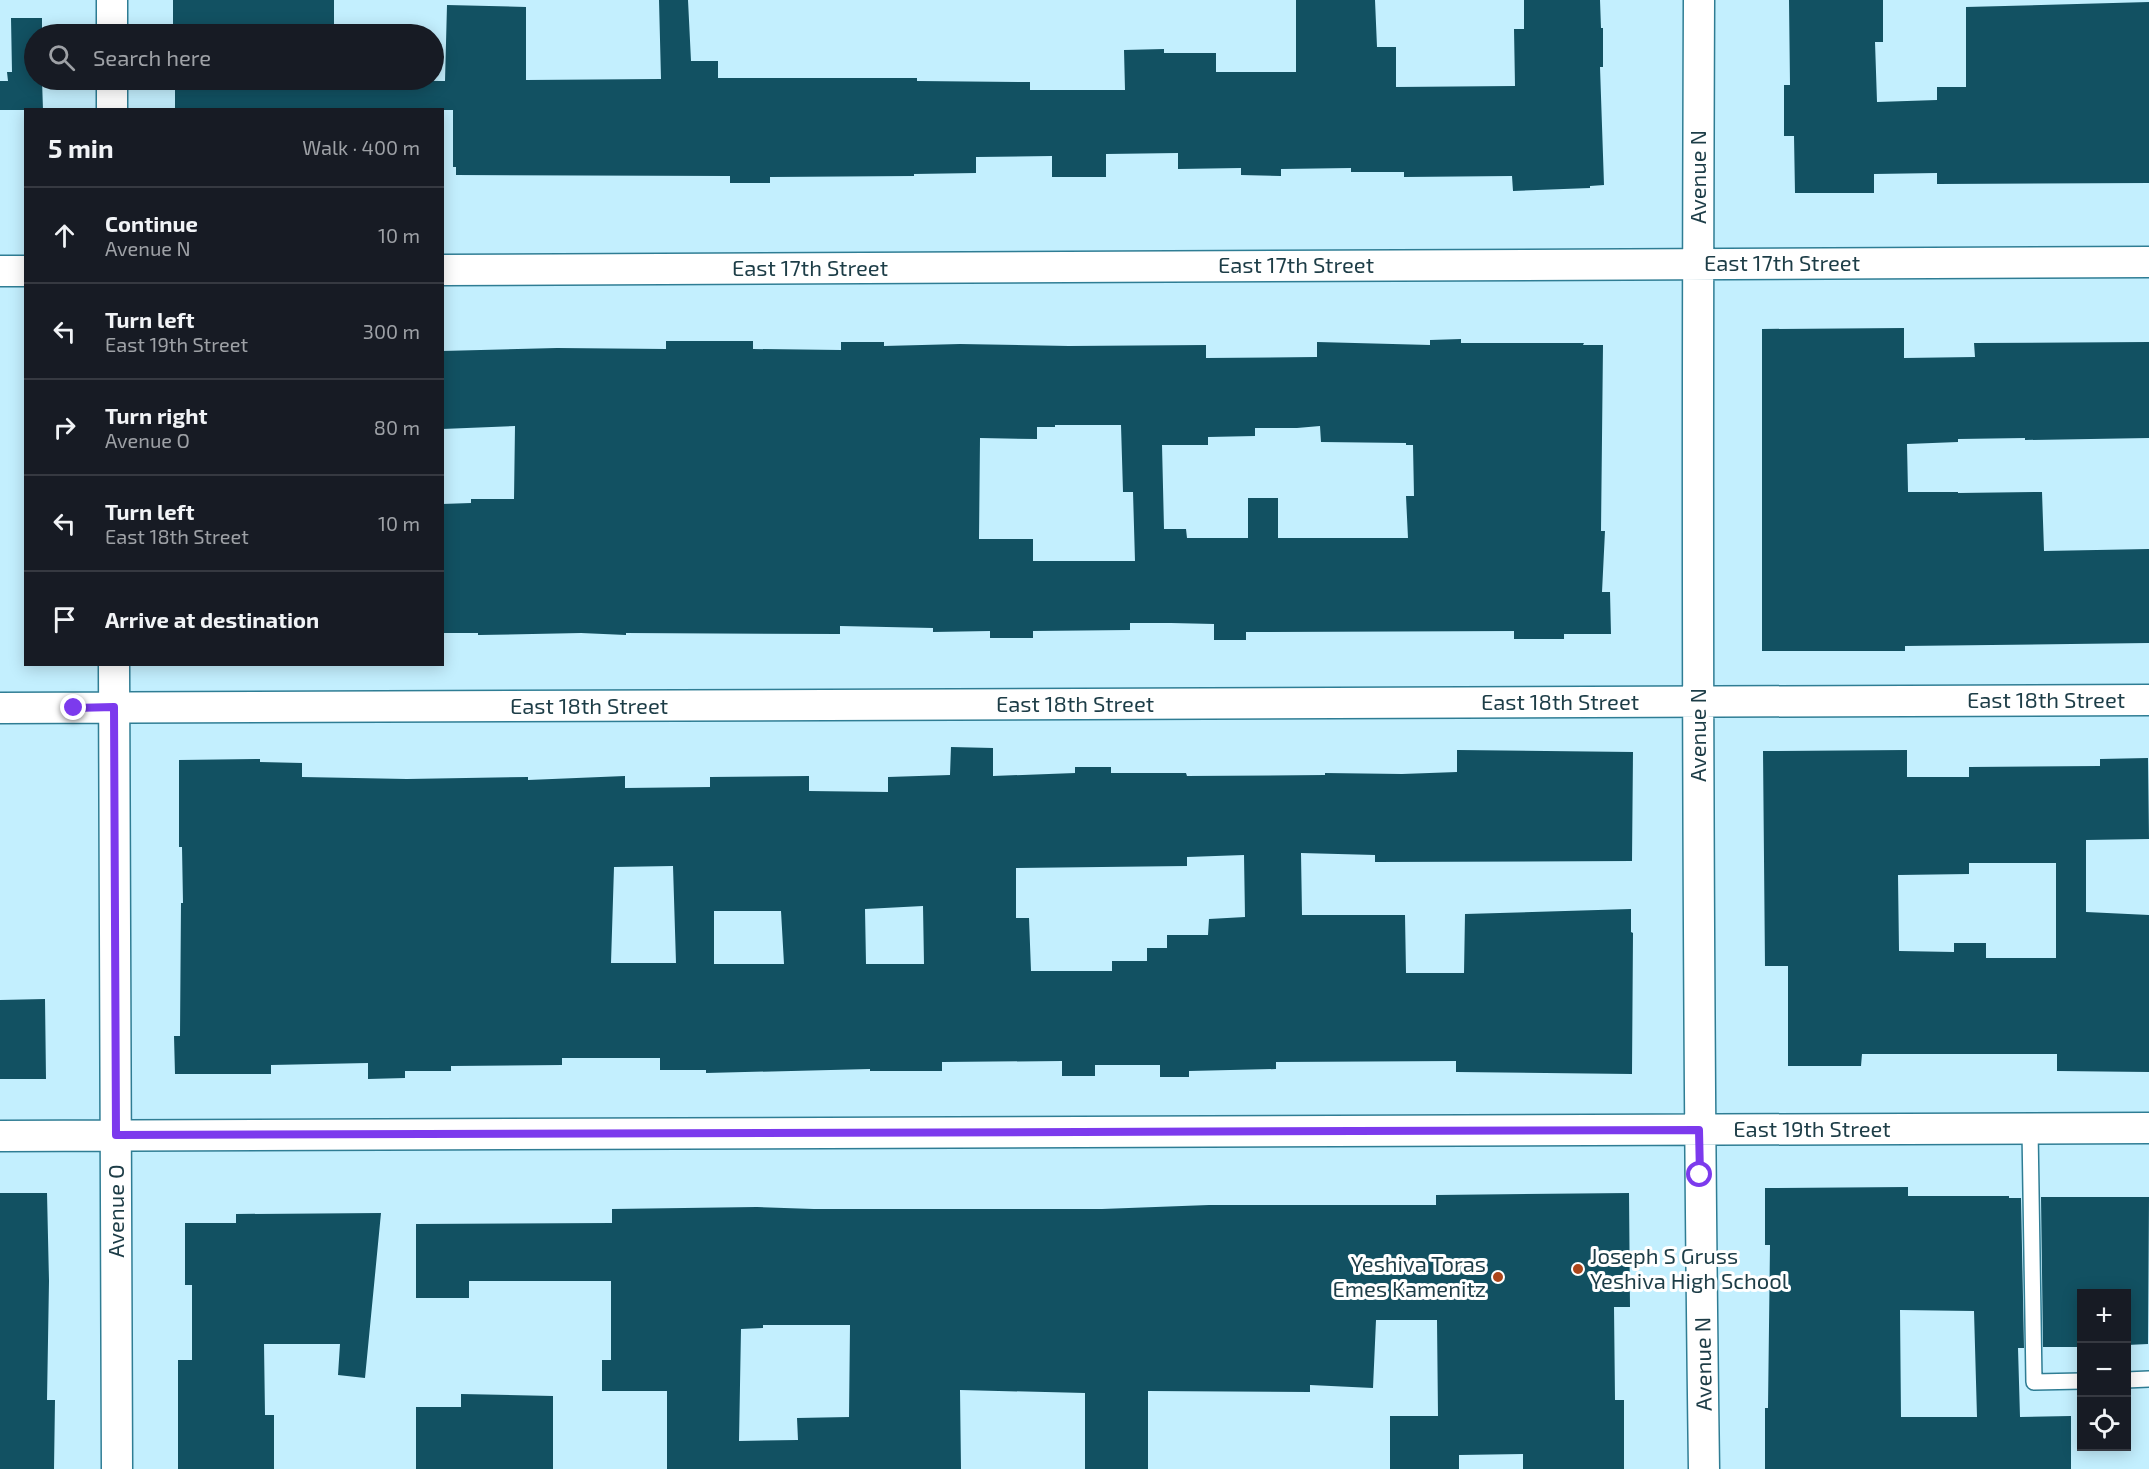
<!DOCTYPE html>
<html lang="en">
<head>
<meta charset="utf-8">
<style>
	:root { --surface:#171b24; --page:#242831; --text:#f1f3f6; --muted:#9ea1a6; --line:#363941 }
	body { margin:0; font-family:"Exo 2",sans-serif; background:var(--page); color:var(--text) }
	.controls { position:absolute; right:18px; bottom:18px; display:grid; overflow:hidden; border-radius:0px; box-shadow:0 3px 15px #0003 }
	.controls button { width:54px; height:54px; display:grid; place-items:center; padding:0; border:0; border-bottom:2px solid var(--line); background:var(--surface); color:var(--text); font:30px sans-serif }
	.stop { position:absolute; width:18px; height:18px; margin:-14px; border:4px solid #7c3aed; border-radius:50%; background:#fff }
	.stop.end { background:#7c3aed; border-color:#fff; box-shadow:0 2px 6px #0008 }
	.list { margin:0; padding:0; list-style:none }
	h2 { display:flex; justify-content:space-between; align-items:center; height:78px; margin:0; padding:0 24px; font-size:26px }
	h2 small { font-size:20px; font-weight:400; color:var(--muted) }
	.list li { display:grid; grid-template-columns:39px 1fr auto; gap:18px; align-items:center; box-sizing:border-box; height:96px; padding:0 24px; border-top:2px solid var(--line) }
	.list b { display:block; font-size:22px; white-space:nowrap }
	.list p { margin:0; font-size:20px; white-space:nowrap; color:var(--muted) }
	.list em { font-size:20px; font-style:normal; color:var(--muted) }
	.icon { flex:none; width:33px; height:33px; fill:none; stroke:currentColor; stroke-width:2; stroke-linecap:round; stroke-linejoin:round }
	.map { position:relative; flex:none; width:2149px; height:1469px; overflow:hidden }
	.search { position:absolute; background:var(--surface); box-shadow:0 3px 15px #0003; left:24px; top:24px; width:420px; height:66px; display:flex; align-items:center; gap:15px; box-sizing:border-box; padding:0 21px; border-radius:33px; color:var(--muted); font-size:22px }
	.panel { position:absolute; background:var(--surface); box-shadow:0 3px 15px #0003; left:24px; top:108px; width:420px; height:558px; border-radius:0px }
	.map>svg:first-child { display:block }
</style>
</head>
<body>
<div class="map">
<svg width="2149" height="1469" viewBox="0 0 2149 1469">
	<rect width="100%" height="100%" fill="#c3effe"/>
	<path fill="#125162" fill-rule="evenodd" d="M 173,0 L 334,0 L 334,34 L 173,34 Z
		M 659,0 L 688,0 L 691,61 L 718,61 L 718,78 L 917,78 L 917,81 L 1030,82 L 1030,90 L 1125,90 L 1124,50 L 1164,49 L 1164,53 L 1216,53 L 1216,72 L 1296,72 L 1296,0 L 1375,0 L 1377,47 L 1396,47 L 1396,87 L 1515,86 L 1514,29 L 1524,29 L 1524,0 L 1600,0 L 1601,28 L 1603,28 L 1603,67 L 1600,67 L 1604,185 L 1590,186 L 1590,188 L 1513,191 L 1512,176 L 1404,177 L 1404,172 L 1351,172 L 1351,168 L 1281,169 L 1281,176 L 1241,175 L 1241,168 L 1178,169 L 1178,153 L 1106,154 L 1106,177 L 1052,177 L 1052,156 L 976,157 L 976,173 L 914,174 L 914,176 L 770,177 L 770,183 L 730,183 L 730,176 L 456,175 L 456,167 L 453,167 L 453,110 L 175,110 L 175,80 L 445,81 L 447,5 L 526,7 L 526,80 L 661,79 Z
		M 1789,0 L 1883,0 L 1883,42 L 1875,42 L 1877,102 L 1937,100 L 1937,87 L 1966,87 L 1966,7 L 2149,2 L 2149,183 L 1937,184 L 1937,173 L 1874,174 L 1874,193 L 1795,193 L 1794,136 L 1784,136 L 1784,85 L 1790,85 Z
		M 11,18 L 42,18 L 42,34 L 34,34 L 34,80 L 42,80 L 43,110 L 0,110 L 0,81 L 8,81 L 7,72 L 12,72 Z
		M 1904,328 L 1904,358 L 1975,357 L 1974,343 L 2149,342 L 2149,438 L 2025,440 L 2025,438 L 1958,439 L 1958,442 L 1907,444 L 1908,492 L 1958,492 L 1958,493 L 2042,492 L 2044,551 L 2149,549 L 2149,643 L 1905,646 L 1905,651 L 1762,651 L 1762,329 Z
		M 1461,339 L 1461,343 L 1584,343 L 1583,345 L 1603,345 L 1601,531 L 1605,531 L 1602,592 L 1610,592 L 1611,634 L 1564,634 L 1564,639 L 1514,639 L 1514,631 L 1246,632 L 1246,640 L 1214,640 L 1214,624 L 1171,623 L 1130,623 L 1130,630 L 1033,631 L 1033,638 L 990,638 L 990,631 L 933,632 L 933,628 L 840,626 L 840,634 L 626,633 L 626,635 L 581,633 L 478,635 L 478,633 L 442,633 L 442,504 L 471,503 L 471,499 L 514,499 L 515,426 L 442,429 L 442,351 L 557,348 L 666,349 L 666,341 L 753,341 L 753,349 L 841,350 L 841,342 L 884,342 L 884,346 L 960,344 L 1069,346 L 1206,345 L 1206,358 L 1317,357 L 1317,342 L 1430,345 L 1430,340 ZM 1055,425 L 1121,425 L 1123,492 L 1133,492 L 1135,561 L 1033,561 L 1033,539 L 979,539 L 980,438 L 1037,439 L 1037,427 L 1055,427 ZM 1320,426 L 1321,442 L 1406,443 L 1406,445 L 1413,445 L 1414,496 L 1406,496 L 1408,538 L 1278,538 L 1278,498 L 1248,498 L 1248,538 L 1187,538 L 1186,529 L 1164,529 L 1162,445 L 1208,445 L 1208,437 L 1255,436 L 1255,428 L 1297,428 Z
		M 951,747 L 993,748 L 993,776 L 1075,773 L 1075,767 L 1111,767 L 1111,773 L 1186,773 L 1187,776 L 1325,775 L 1325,773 L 1402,774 L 1457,772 L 1457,750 L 1633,752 L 1632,861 L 1375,862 L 1375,855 L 1301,853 L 1302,915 L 1405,915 L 1406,973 L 1464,973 L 1465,914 L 1631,909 L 1631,932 L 1633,933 L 1632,1074 L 1456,1072 L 1456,1061 L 1276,1062 L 1276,1069 L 1189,1071 L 1189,1077 L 1160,1077 L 1160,1065 L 1095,1065 L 1095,1076 L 1062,1076 L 1062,1061 L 942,1062 L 942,1071 L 870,1071 L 870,1069 L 706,1073 L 706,1070 L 660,1070 L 660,1058 L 562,1058 L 562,1065 L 451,1066 L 451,1071 L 405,1071 L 405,1078 L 368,1079 L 368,1063 L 271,1065 L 271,1074 L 175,1074 L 174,1036 L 180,1036 L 181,903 L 183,903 L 182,847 L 179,847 L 179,760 L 260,759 L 260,762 L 302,763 L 302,777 L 407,779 L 528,777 L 528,780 L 625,776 L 625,788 L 710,787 L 710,777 L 809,776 L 809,791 L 888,792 L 888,777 L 950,775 ZM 1244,855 L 1245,917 L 1209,919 L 1208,935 L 1167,935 L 1167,948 L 1147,948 L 1147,961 L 1112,961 L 1112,971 L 1031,971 L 1029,918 L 1016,918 L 1016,868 L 1187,866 L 1187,857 ZM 673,866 L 676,963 L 611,963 L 614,867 ZM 923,906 L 924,964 L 866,964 L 865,909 ZM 714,911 L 781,911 L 784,964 L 714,964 Z
		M 1907,750 L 1907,777 L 1969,777 L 1969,767 L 2100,766 L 2100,759 L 2148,758 L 2149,839 L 2086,840 L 2086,912 L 2149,915 L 2149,1072 L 2057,1071 L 2057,1054 L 1862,1054 L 1861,1066 L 1788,1066 L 1788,966 L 1765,966 L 1763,751 ZM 1969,863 L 2056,863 L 2056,958 L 1986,958 L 1986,943 L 1954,943 L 1954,952 L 1899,951 L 1898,875 L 1969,874 Z
		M 45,999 L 46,1079 L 0,1079 L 0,1000 Z
		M 1908,1187 L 1908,1196 L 2009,1196 L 2009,1198 L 2021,1198 L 2024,1348 L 2018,1348 L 2020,1417 L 2071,1416 L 2071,1469 L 1765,1469 L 1765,1408 L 1768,1408 L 1770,1245 L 1765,1245 L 1765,1188 ZM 1900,1310 L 1974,1311 L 1977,1417 L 1901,1417 Z
		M 0,1193 L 47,1193 L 49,1281 L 47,1400 L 55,1400 L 54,1469 L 0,1469 Z
		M 1629,1193 L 1630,1307 L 1614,1307 L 1615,1400 L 1624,1400 L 1624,1469 L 1523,1469 L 1523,1454 L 1459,1455 L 1459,1469 L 1390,1469 L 1390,1416 L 1438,1416 L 1437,1320 L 1376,1320 L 1373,1388 L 1310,1385 L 1310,1392 L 1148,1391 L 1148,1469 L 1085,1469 L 1085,1393 L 960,1390 L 961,1469 L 667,1469 L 667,1391 L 602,1391 L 602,1360 L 611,1360 L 611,1281 L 469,1281 L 469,1298 L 416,1298 L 416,1224 L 612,1223 L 612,1209 L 757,1207 L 814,1209 L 1102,1209 L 1209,1205 L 1436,1205 L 1436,1195 ZM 763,1325 L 850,1325 L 849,1417 L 797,1418 L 798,1440 L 739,1441 L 741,1329 L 763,1328 Z
		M 2041,1197 L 2149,1197 L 2148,1344 L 2127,1345 L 2127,1293 L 2082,1293 L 2082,1347 L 2043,1347 Z
		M 381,1213 L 365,1378 L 338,1375 L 340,1344 L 264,1344 L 265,1415 L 274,1415 L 274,1469 L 178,1469 L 178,1360 L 192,1360 L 192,1285 L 185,1285 L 185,1223 L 236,1223 L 236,1214 Z
		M 461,1394 L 553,1396 L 553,1469 L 416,1469 L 416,1407 L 461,1407 Z"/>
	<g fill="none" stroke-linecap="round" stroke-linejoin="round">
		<g stroke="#2f7d94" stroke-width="18">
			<path id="service" d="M 2030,1129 L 2034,1382 L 2082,1381
				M 2126,1380 L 2149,1379"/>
		</g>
		<g stroke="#2f7d94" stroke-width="33">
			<path id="minor" d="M 112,0 L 112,34
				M 1699,0 C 1697,490 1697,979 1704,1469
				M 112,80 L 112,110
				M 442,270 L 2149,262
				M 0,271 L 26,271
				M 114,664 L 117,1469
				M 0,708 L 2149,700
				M 0,1136 L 2149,1128"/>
		</g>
		<use href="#service" stroke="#fff" stroke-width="15"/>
		<use href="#minor" stroke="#fff" stroke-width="30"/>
	</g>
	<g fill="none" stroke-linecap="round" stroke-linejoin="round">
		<path stroke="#7c3aed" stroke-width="8" d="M 74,708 L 114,707 L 116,1135 L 1699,1130 L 1700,1175"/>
	</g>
	<g fill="#ab451a" stroke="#fff" stroke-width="2">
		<circle cx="1578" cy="1269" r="6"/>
		<circle cx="1498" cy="1277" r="6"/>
	</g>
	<g text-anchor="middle" stroke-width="6" stroke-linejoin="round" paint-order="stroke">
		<g font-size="22" fill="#1d3d47" stroke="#fff">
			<text transform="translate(1698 177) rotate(-90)" y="8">Avenue N</text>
			<text x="1782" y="271">East 17th Street</text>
			<text x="1296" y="273">East 17th Street</text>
			<text x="810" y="276">East 17th Street</text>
			<text x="2046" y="708">East 18th Street</text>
			<text x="1560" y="710">East 18th Street</text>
			<text x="1075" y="712">East 18th Street</text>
			<text x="589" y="714">East 18th Street</text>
			<text transform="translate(1698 735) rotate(-90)" y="8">Avenue N</text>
			<text x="1812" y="1137">East 19th Street</text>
			<text transform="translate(116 1211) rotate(-90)" y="8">Avenue O</text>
			<text transform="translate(1703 1364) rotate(-91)" y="8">Avenue N</text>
		</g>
		<g font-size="22" fill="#1d3d47" stroke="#fff" text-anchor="start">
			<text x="1590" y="1264">Joseph S Gruss<tspan x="1590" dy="25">Yeshiva High School</tspan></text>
			<text x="1486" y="1272" text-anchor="end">Yeshiva Toras<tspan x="1486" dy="25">Emes Kamenitz</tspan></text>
		</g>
	</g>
</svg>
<div class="controls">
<button>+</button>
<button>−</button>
<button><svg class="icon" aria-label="locate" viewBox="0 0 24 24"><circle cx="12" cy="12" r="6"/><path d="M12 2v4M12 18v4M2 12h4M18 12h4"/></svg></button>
</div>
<div class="stop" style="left:1700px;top:1175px"></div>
<div class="stop end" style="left:74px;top:708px"></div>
<div class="search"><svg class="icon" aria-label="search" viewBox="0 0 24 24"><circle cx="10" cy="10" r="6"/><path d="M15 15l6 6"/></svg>Search here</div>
<section class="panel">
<h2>5 min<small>Walk · 400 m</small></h2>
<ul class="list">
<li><svg class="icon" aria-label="ahead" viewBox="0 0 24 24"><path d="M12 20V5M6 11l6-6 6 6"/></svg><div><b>Continue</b><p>Avenue N</p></div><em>10 m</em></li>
<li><svg class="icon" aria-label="left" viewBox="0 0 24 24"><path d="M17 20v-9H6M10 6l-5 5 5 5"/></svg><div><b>Turn left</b><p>East 19th Street</p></div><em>300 m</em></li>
<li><svg class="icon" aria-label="right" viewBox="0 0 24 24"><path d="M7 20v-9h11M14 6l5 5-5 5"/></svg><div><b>Turn right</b><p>Avenue O</p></div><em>80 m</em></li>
<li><svg class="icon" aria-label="left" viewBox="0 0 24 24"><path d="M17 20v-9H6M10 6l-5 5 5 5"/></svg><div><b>Turn left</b><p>East 18th Street</p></div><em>10 m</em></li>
<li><svg class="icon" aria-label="arrive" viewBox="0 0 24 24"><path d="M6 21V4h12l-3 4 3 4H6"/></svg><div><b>Arrive at destination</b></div></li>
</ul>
</section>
</div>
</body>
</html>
